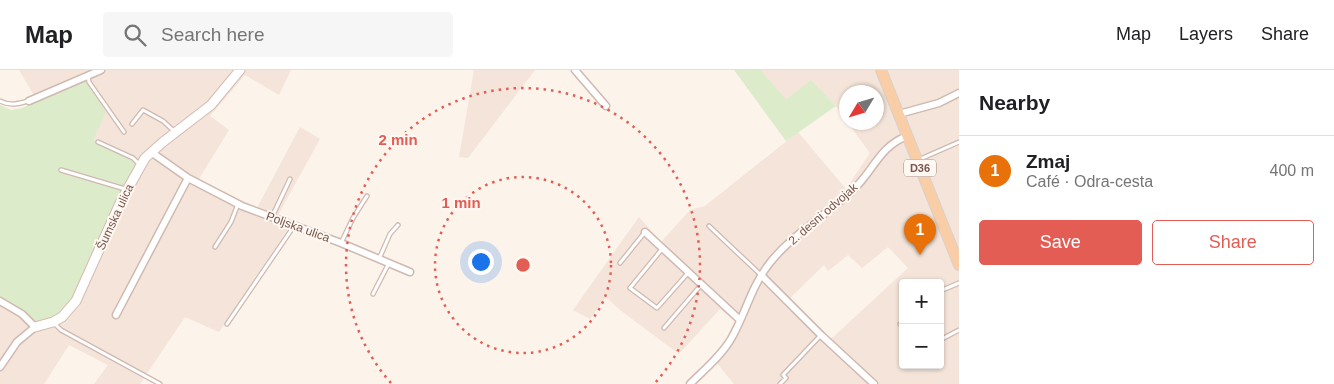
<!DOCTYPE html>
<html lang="en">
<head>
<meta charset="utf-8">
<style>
	:root { --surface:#fff; --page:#f6f6f6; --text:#202124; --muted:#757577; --line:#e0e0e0; --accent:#e35d54 }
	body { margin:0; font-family:Helvetica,sans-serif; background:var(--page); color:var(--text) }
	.controls { position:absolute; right:15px; bottom:15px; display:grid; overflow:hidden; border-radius:5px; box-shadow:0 1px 4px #0004 }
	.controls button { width:45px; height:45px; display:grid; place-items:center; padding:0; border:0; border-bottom:1px solid var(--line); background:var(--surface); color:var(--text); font:25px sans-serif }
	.compass { position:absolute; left:839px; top:15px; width:45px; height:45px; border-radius:50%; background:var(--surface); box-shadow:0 1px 4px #0004; rotate:232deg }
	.you { position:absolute; left:480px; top:191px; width:18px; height:18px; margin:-12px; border:4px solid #fff; border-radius:50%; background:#1a73e8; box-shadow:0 0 0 8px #1a73e833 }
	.badge { display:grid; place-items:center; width:32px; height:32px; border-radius:50%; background:var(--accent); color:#fff; font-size:16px; font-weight:700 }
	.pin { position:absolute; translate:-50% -41px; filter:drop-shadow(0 1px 2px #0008) }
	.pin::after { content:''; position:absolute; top:26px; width:18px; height:15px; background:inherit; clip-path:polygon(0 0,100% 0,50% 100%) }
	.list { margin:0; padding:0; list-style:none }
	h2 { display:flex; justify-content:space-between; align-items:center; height:65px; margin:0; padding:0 20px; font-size:21px }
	h2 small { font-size:16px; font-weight:400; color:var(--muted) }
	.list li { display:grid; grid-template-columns:32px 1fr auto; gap:15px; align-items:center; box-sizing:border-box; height:70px; padding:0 20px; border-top:1px solid var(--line) }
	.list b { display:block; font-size:19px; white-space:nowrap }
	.list p { margin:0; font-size:16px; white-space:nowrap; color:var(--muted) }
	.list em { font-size:16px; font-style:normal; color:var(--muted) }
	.actions { display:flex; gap:10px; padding:15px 20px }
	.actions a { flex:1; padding:11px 0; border:1px solid var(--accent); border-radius:5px; text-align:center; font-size:18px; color:var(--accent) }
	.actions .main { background:var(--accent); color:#fff }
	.icon { flex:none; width:28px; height:28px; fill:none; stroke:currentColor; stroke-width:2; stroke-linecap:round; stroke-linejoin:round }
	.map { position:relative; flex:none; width:959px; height:314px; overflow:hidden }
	header { display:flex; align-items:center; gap:30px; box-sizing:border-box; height:70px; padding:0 25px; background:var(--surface); border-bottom:1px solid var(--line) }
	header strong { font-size:24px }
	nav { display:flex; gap:28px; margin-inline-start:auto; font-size:18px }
	.search { width:350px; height:45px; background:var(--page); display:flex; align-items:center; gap:12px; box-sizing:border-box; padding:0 18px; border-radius:5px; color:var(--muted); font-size:19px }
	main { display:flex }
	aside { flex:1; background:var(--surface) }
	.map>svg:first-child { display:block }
</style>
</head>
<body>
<header>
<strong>Map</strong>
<div class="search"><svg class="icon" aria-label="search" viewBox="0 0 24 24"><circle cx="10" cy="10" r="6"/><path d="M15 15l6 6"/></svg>Search here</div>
<nav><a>Map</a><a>Layers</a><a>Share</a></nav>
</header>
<main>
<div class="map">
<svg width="959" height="314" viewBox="0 0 959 314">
	<rect width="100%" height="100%" fill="#fcf3eb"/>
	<path fill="#f4e4d9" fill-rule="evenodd" d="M 19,0 L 291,0 L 279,25 L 245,5 L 210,46 L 229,60 L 199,109 L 257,138 L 300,57 L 320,69 L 278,145 L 292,151 L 288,159 L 219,262 L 185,247 L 140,314 L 94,314 L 108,295 L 69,275 L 44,314 L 0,314 L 0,182 L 54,59 Z
		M 474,0 L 535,0 L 468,88 L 459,87 Z
		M 761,0 L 959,0 L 959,314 L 734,314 L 712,287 L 726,271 L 735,251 L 720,239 L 679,284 L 620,240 L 606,227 L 590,249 L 573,240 L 639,147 L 661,172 L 690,140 L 705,136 L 798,62 L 846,119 L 870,83 L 848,53 L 876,52 L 876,22 L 846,22 L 846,50 L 836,36 L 811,10 L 786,29 ZM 888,177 L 908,198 L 831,269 L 790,228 L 824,195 L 828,201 L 848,185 L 862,198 ZM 903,213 L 940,213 L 940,295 L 903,295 Z"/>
	<path fill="#dcebc9" d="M 734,0 L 761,0 L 786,29 L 811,10 L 836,36 L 786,71 Z
		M 85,10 L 106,42 L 93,70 L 136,93 L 74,226 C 65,240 53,252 36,251 L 0,231 L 0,35 L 11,40 L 22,38 Z"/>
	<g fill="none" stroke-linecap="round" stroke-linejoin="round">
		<g stroke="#cfb9b0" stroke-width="5.5">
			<path id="lane" d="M 88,6 L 89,12 L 124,62
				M 0,31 C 10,36 18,34 28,31
				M 132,54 L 143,40 L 163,51 L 175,62
				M 98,72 L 133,88 L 139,94
				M 918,90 L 959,72
				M 61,100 L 125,119
				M 272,147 L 290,109
				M 709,156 L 761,205
				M 341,173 L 353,148 L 367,126
				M 215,177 L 231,152 L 238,134
				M 662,179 L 630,218 L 657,238 L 688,203
				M 379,189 L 390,164 L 398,155
				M 620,193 L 645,162
				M 940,221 L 959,213
				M 373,224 L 389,193
				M 54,253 L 61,260 L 160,314
				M 227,254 L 294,156
				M 900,254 L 903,252
				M 664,258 L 701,215
				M 940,270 L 959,260
				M 780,314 L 786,308 L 783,305 L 821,265"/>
		</g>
		<g stroke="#cfb9b0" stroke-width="9">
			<path id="street" d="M 575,0 L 606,36
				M 29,31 L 101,0
				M 899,44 L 939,33 L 959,23
				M 151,82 L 188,108 L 242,136 L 341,173 L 410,202
				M 645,162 L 740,250
				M 761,205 L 821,265 L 874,314
				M 0,231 L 22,244 L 35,257 L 17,272 L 0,297
				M 116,245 L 188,108
				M 690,314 C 704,300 721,286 731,269 C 745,245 751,217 769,194 C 792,164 827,145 854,119 C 874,100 879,77 907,66"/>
		</g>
		<g stroke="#d5bbb0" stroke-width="11">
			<path id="secondary" d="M 35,257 L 53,252 L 62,247 L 76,231 L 121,131 L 145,88 L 163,72 L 211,35 L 240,0"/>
		</g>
		<g stroke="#d9d0cd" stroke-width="12">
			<path id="primary" d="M 881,0 L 959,195"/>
		</g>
		<use href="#lane" stroke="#fff" stroke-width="3"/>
		<use href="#street" stroke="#fff" stroke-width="6"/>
		<use href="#secondary" stroke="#fff" stroke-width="9"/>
		<use href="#primary" stroke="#f9cda6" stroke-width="10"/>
	</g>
	<g fill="none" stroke="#e35d54" stroke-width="2.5" stroke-dasharray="2.5 5">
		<circle cx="523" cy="195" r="88"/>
		<path d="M391 313A177 177 0 1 1 655 313"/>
	</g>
	<g text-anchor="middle" stroke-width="4" stroke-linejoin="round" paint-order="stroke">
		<rect fill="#fff8f2" stroke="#a0877f" stroke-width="1" x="904" y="89.5" width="32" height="17" rx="4"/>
		<g font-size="11" font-weight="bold" fill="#78564e">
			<text x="920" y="102">D36</text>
		</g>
		<g font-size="12" fill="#78564e" stroke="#fff8f2">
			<text transform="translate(823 144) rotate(-41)" y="4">2. desni odvojak</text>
			<text transform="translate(115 147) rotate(-65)" y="4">Šumska ulica</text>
			<text transform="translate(298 157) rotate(20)" y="4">Poljska ulica</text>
		</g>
	</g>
	<circle cx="523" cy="195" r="8" fill="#e35d54" stroke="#fff8f2" stroke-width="2.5"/>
	<g font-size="15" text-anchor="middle" font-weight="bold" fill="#e35d54" stroke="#fff8f2" stroke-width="4" stroke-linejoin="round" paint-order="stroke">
		<text x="398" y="75">2 min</text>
		<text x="461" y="138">1 min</text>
	</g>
</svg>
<div class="controls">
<button>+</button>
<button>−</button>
</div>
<svg class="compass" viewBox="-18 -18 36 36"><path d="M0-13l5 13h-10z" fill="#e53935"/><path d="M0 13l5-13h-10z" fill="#757577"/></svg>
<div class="you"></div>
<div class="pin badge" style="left:920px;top:185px;background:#e8710a">1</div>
</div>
<aside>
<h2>Nearby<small></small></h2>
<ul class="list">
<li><span class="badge" style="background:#e8710a">1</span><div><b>Zmaj</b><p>Café · Odra-cesta</p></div><em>400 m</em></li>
</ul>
<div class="actions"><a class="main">Save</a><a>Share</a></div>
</aside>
</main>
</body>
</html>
